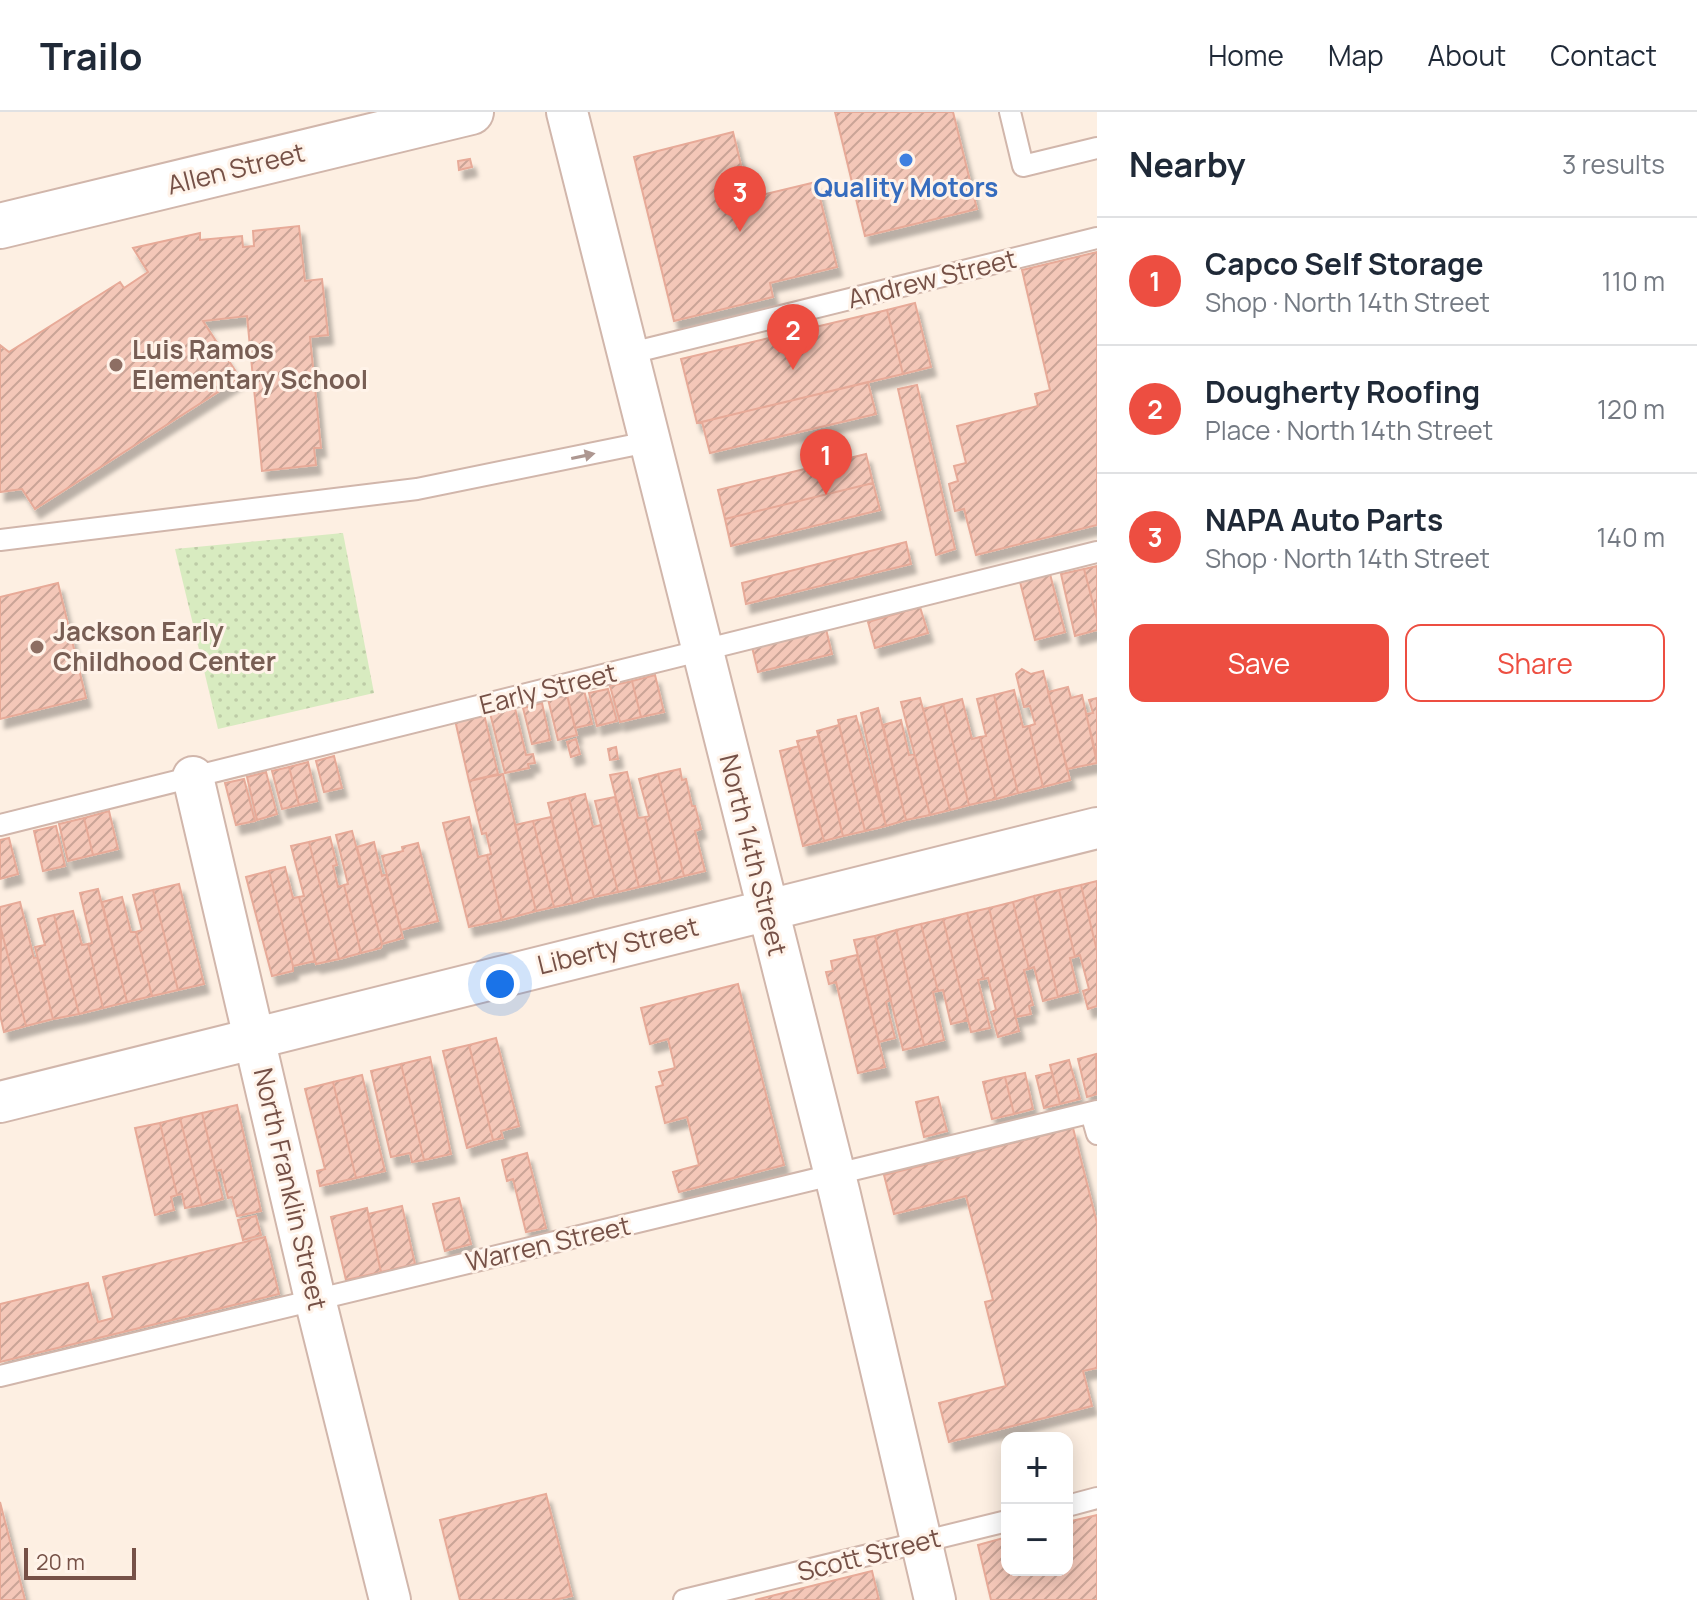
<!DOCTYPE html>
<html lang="en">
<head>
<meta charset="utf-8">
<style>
	:root { --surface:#fff; --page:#f2f2f3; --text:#1f2937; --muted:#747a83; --line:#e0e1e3; --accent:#ed4e41 }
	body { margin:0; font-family:Manrope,sans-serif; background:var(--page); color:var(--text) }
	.controls { position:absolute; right:24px; bottom:24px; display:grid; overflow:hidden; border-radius:16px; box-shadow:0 4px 20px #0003 }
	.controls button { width:72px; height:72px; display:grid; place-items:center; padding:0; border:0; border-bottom:2px solid var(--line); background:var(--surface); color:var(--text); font:40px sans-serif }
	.scale { position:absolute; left:24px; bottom:20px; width:112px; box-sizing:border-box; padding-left:8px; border:4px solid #765147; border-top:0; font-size:22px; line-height:28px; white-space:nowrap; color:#765147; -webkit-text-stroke:6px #fff3e9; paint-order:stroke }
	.you { position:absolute; left:500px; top:872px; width:28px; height:28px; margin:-20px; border:6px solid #fff; border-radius:50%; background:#1a73e8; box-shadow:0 0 0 12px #1a73e833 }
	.badge { display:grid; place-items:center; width:52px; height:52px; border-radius:50%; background:var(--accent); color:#fff; font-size:26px; font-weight:700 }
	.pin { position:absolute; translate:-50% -66px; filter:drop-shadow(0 2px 4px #0008) }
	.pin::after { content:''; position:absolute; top:42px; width:28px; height:24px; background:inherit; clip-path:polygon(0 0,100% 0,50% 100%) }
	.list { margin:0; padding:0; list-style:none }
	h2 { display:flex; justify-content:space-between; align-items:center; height:104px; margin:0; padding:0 32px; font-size:34px }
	h2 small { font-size:26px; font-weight:400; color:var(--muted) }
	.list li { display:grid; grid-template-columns:52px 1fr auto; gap:24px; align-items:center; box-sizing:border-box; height:128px; padding:0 32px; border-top:2px solid var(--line) }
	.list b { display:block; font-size:30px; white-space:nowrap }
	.list p { margin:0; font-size:26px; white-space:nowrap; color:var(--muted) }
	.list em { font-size:26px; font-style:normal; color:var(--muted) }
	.actions { display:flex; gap:16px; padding:24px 32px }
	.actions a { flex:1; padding:18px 0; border:2px solid var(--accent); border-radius:16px; text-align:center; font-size:28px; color:var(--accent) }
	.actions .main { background:var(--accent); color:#fff }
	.map { position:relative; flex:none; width:1097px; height:1488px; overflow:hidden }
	header { display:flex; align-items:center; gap:48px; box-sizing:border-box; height:112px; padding:0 40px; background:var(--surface); border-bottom:2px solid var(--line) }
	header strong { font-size:38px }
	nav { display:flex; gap:44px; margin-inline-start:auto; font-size:28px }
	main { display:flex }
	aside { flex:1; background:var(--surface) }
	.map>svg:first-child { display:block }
</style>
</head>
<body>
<header>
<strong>Trailo</strong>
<nav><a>Home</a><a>Map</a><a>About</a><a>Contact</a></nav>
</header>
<main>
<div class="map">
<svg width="1097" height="1488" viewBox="0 0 1097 1488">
	<defs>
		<pattern id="grass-dots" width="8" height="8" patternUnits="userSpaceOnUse" patternTransform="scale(2)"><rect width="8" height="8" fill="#d8ebc0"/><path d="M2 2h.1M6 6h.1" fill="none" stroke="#bdcba6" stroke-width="1.8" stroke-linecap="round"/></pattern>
		<pattern id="building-hatch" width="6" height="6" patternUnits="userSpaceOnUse" patternTransform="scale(2)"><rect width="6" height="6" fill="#f4c7b8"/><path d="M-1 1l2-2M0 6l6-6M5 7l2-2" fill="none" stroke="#caa497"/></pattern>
		<filter id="shadow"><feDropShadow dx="5" dy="9" stdDeviation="2" flood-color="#0004"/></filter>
	</defs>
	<rect width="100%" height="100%" fill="#fdefe2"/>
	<path fill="url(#grass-dots)" d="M 343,421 L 374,581 L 218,617 L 175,437 Z"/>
	<path fill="url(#building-hatch)" stroke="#e7aa98" stroke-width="2" filter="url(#shadow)" d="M 835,0 L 953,0 L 977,97 L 865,124 Z
		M 733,20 L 749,86 L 816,70 L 837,155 L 770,171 L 773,185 L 674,209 L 634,45 Z
		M 470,47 L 472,55 L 459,58 L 458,49 Z
		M 299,114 L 305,169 L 322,167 L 328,223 L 310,225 L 321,336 L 314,336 L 316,353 L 262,359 L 247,204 L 203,209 L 240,266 L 35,397 L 22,377 L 0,380 L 0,233 L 9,240 L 120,170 L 124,176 L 148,160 L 133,136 L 200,121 L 200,128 L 242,124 L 243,135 L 254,134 L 253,119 Z
		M 1097,140 L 1097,413 L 976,443 L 964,397 L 955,399 L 949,372 L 958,369 L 954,354 L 966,351 L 957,314 L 1038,294 L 1035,282 L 1050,278 L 1022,158 Z
		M 915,191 L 931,255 L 903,262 L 887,198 Z
		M 887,198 L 903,262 L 697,311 L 681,247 Z
		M 868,270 L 876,302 L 710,341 L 702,310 Z
		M 917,273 L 955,437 L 936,443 L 898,277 Z
		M 866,342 L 873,371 L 725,407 L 718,378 Z
		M 873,371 L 880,398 L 731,434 L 725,407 Z
		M 906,430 L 911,452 L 746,492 L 742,471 Z
		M 1097,454 L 1097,507 L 1084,457 Z
		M 1084,457 L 1097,507 L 1097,518 L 1075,524 L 1061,462 Z
		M 1050,462 L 1065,520 L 1035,528 L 1020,470 Z
		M 58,471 L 86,586 L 0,607 L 0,485 Z
		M 920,495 L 928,521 L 875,536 L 868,510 Z
		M 826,517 L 832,542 L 758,560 L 752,535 Z
		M 1022,557 L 1031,562 L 1043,559 L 1070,668 L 1043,675 L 1029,614 L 1035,612 L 1030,594 L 1024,595 L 1016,562 Z
		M 655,563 L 664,600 L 641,605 L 632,569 Z
		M 632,569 L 641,605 L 620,610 L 610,574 Z
		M 1068,575 L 1071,586 L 1082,583 L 1097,651 L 1067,657 L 1048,580 Z
		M 608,577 L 617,609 L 597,614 L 589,581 Z
		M 584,578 L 592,612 L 575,616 L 567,583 Z
		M 1014,578 L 1023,615 L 1029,614 L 1043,675 L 1018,681 L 994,583 Z
		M 567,583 L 577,623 L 558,628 L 548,587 Z
		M 994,583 L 1018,681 L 996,687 L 980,625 L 986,624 L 977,587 Z
		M 920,586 L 950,698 L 930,703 L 901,590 Z
		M 1097,586 L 1097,646 L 1086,602 L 1093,601 L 1089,588 Z
		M 962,587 L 972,627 L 980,625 L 996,687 L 969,693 L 943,592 Z
		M 542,591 L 550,628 L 532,632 L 523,596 Z
		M 514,592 L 526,643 L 533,642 L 535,651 L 528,652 L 529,656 L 505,661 L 489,597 Z
		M 943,592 L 969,693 L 950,698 L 923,597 Z
		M 878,596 L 906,708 L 886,714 L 861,601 Z
		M 484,602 L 498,662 L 469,669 L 455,608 Z
		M 856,604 L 886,714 L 865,719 L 838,608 Z
		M 901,608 L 909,643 L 914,642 L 930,703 L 906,708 L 883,613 Z
		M 839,613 L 865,719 L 843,724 L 817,619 Z
		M 819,624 L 843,724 L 824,729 L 797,629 Z
		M 576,627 L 580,642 L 571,645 L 567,630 Z
		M 799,634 L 824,729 L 803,734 L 780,639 Z
		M 616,635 L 618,647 L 610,648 L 608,637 Z
		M 334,644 L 342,676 L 324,680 L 316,649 Z
		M 308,650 L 317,689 L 299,693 L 289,655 Z
		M 289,655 L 299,693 L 282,697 L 272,659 Z
		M 680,657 L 682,668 L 686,667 L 692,694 L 695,694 L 701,717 L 695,719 L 705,759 L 684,764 L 658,662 Z
		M 266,660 L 277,702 L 257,708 L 247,665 Z
		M 627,660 L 638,706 L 645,705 L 661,770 L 639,775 L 610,663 Z
		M 503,662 L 536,799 L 502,808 L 487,743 L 491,742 L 486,721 L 482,722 L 469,669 Z
		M 658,662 L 684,764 L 661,770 L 645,705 L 649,704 L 639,667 Z
		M 244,667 L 255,709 L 236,713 L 225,671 Z
		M 585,682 L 593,715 L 601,713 L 618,780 L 594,785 L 569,686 Z
		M 615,685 L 639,775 L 618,780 L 595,689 Z
		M 569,686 L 594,785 L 573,791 L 548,691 Z
		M 109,699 L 118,737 L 93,743 L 84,706 Z
		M 469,705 L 478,745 L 487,743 L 502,808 L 469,815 L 443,711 Z
		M 551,705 L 573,791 L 554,795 L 533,709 Z
		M 84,706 L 93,743 L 68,749 L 59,712 Z
		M 533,709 L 554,795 L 536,799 L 515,713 Z
		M 56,714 L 65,754 L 43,759 L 34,719 Z
		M 352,719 L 382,832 L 381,836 L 361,841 L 344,773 L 348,772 L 336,723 Z
		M 330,725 L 337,753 L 333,754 L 338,775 L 344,773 L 361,841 L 339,847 L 309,730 Z
		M 9,726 L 18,762 L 0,767 L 0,728 Z
		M 309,730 L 339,847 L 316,852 L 299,785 L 304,784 L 291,734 Z
		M 374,730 L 382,764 L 386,762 L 403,826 L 382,832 L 357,735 Z
		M 418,731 L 438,809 L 401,818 L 382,744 L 403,739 L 402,735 Z
		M 285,755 L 293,786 L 299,785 L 315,849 L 293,854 L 269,759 Z
		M 269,759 L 293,854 L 293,859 L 272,864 L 246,765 Z
		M 1097,769 L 1097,839 L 1081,773 Z
		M 179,772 L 204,872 L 178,878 L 153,778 Z
		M 1081,773 L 1097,839 L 1097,894 L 1088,897 L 1083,879 L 1089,877 L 1080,843 L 1075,845 L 1059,778 Z
		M 98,777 L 127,890 L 103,896 L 88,832 L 92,831 L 80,781 Z
		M 153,778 L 178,878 L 152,884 L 136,820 L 142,818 L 133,783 Z
		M 1059,778 L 1075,845 L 1070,846 L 1078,880 L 1058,885 L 1034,784 Z
		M 1034,784 L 1058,885 L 1043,889 L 1034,855 L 1029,857 L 1013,790 Z
		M 122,785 L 131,820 L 136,820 L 152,884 L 127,890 L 102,790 Z
		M 20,790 L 34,846 L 37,845 L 53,907 L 26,914 L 0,813 L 0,795 Z
		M 1013,790 L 1029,857 L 1024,858 L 1033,893 L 1029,894 L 1031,902 L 1016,905 L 989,796 Z
		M 989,796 L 1019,919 L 998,925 L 991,900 L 996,898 L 988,866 L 984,867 L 967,801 Z
		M 73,799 L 82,833 L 88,832 L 103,896 L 79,902 L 54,803 Z
		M 967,801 L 984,867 L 978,868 L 990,916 L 971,920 L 943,807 Z
		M 54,803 L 79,902 L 53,907 L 35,835 L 45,833 L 38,807 Z
		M 943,807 L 968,908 L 951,912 L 943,878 L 938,879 L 921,812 Z
		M 921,812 L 938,879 L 933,880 L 944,928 L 924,933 L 896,818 Z
		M 1,817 L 26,914 L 4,920 L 0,903 Z
		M 896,818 L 924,933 L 903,938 L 875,824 Z
		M 875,824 L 891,888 L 886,890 L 895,926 L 879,930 L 854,828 Z
		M 857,843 L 885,955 L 858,961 L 836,870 L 829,872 L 826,860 L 833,859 L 831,849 Z
		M 738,872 L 784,1053 L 679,1080 L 673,1060 L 699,1053 L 687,1005 L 665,1011 L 656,975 L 663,973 L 659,960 L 675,956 L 668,927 L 650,932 L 641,896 Z
		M 496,926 L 519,1014 L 501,1019 L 503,1026 L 493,1028 L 469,933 Z
		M 469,933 L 493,1028 L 467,1036 L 443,939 Z
		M 1096,942 L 1097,982 L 1087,985 L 1078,947 Z
		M 430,945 L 451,1042 L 424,1048 L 401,952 Z
		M 1069,948 L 1080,987 L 1060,992 L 1050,953 Z
		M 401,952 L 424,1048 L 412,1050 L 410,1041 L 391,1045 L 371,959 Z
		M 1052,960 L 1060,992 L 1044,996 L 1036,964 Z
		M 1025,961 L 1033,997 L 1014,1002 L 1005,965 Z
		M 362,963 L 385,1059 L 356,1066 L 333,970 Z
		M 1005,965 L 1014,1002 L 992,1007 L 983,970 Z
		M 333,970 L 356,1066 L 320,1074 L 317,1059 L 325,1057 L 305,977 Z
		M 938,985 L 947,1019 L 924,1025 L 916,990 Z
		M 237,993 L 261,1099 L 237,1104 L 232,1085 L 228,1086 L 221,1058 L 216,1059 L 202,1001 Z
		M 202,1001 L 223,1087 L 202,1093 L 180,1006 Z
		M 180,1006 L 202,1093 L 185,1096 L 182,1082 L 177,1083 L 160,1011 Z
		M 160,1011 L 177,1083 L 171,1085 L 174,1098 L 155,1103 L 135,1016 Z
		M 1073,1016 L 1097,1111 L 1097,1256 L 1083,1259 L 1092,1294 L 949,1330 L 939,1291 L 1006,1274 L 985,1190 L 993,1188 L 966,1084 L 894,1102 L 884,1063 Z
		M 527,1041 L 546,1116 L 526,1120 L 513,1067 L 507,1069 L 502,1048 Z
		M 459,1086 L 471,1132 L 445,1139 L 433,1092 Z
		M 402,1094 L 415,1152 L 381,1160 L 368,1102 Z
		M 367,1096 L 381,1160 L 346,1168 L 331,1105 Z
		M 256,1104 L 261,1123 L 243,1128 L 238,1108 Z
		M 265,1125 L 279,1182 L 0,1250 L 0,1192 L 88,1171 L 98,1210 L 113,1206 L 103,1165 Z
		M 546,1382 L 572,1484 L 554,1488 L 460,1488 L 440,1408 Z
		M 0,1390 L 25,1488 L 0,1488 Z
		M 1097,1403 L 1097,1488 L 991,1488 L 978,1433 L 1007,1425 L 1007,1458 L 1067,1458 L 1067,1410 Z
		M 872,1459 L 879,1488 L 755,1488 Z"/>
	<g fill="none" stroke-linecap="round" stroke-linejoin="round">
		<g stroke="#d1b6ab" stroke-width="24">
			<path id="service" d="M 1010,0 L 1023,54 L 1097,36
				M 627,242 L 1097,126
				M 0,428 L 417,377 L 648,330
				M 0,713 L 1097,440
				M 1091,1001 L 1097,1022
				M 0,1264 L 1097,999
				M 1067,1394 L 1097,1386
				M 684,1488 L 1007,1409"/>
		</g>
		<g stroke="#d1b6ab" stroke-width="44">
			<path id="minor" d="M 567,0 L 840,1083 L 935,1488
				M 193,665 L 315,1187 L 390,1488
				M 0,990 L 1097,716"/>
		</g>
		<g stroke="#d1b6ab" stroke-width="48">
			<path id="tertiary" d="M 0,114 L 471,0"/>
		</g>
		<use href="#service" stroke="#fff" stroke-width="20"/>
		<use href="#minor" stroke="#fff" stroke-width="40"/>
		<use href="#tertiary" stroke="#fff" stroke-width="44"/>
	</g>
	<defs><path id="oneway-solid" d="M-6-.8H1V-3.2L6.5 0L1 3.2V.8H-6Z" transform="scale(2)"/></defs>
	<use fill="#ad9791" href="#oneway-solid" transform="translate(583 344) rotate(-12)"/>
	<circle fill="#3f7fe0" stroke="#fff3e9" stroke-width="3" cx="906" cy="48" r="8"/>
	<g fill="#8d6e63" stroke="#fff3e9" stroke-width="3">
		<circle cx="116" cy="253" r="8"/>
		<circle cx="37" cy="535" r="8"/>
	</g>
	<g text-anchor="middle" stroke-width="6" stroke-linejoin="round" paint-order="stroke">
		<g font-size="26" fill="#765147" stroke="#fff3e9">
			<text transform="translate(236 57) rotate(-14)" y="9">Allen Street</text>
			<text transform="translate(932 167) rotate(-14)" y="9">Andrew Street</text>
			<text transform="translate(548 577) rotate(-14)" y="9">Early Street</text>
			<text transform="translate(753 743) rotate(76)" y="9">North 14th Street</text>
			<text transform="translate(618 834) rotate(-14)" y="9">Liberty Street</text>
			<text transform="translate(290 1077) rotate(77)" y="9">North Franklin Street</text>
			<text transform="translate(548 1132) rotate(-13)" y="9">Warren Street</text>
			<text transform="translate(869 1443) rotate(-14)" y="9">Scott Street</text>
		</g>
		<g font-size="26" font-weight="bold" fill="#366cbe" stroke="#fff3e9">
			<text x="906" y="85">Quality Motors</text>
		</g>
		<g font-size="26" font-weight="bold" fill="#785e54" stroke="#fff3e9" text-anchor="start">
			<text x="132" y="247">Luis Ramos<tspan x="132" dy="30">Elementary School</tspan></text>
			<text x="53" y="529">Jackson Early<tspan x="53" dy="30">Childhood Center</tspan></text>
		</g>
	</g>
</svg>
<div class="controls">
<button>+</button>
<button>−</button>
</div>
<div class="scale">20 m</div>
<div class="you"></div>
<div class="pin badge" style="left:826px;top:383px">1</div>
<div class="pin badge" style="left:793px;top:258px">2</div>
<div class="pin badge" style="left:740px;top:120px">3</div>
</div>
<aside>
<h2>Nearby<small>3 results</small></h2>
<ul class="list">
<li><span class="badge">1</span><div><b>Capco Self Storage</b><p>Shop · North 14th Street</p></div><em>110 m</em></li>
<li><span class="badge">2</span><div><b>Dougherty Roofing</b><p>Place · North 14th Street</p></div><em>120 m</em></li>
<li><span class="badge">3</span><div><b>NAPA Auto Parts</b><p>Shop · North 14th Street</p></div><em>140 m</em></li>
</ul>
<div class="actions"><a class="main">Save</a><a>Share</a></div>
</aside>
</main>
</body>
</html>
